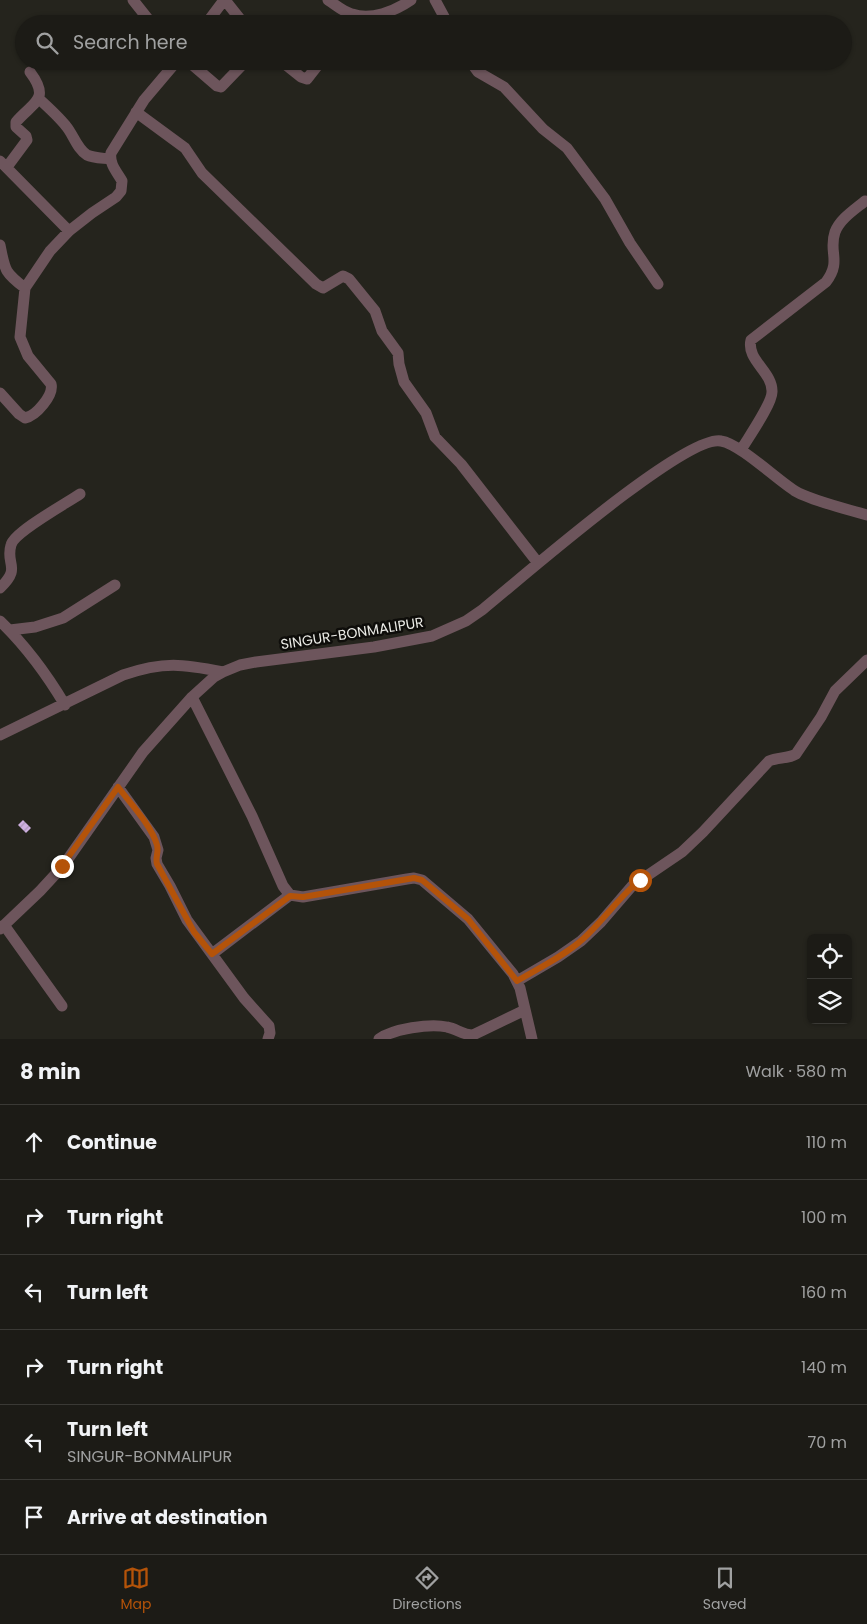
<!DOCTYPE html>
<html lang="en">
<head>
<meta charset="utf-8">
<style>
	:root { --surface:#1c1b16; --page:#292823; --text:#f1f3f6; --muted:#a0a1a1; --line:#3a3935; --accent:#b45309 }
	body { margin:0; font-family:Poppins,sans-serif; background:var(--page); color:var(--text) }
	.controls { position:absolute; right:15px; bottom:15px; display:grid; overflow:hidden; border-radius:8px; box-shadow:0 1px 4px #0004 }
	.controls button { width:45px; height:45px; display:grid; place-items:center; padding:0; border:0; border-bottom:1px solid var(--line); background:var(--surface); color:var(--text); font:25px sans-serif }
	.stop { position:absolute; width:15px; height:15px; margin:-11px; border:4px solid #b45309; border-radius:50%; background:#fff }
	.stop.end { background:#b45309; border-color:#fff; box-shadow:0 1px 5px #0008 }
	.list { margin:0; padding:0; list-style:none }
	h2 { display:flex; justify-content:space-between; align-items:center; height:65px; margin:0; padding:0 20px; font-size:21px }
	h2 small { font-size:16px; font-weight:400; color:var(--muted) }
	.list li { display:grid; grid-template-columns:32px 1fr auto; gap:15px; align-items:center; box-sizing:border-box; height:75px; padding:0 20px; border-top:1px solid var(--line) }
	.list b { display:block; font-size:19px; white-space:nowrap }
	.list p { margin:0; font-size:16px; white-space:nowrap; color:var(--muted) }
	.list em { font-size:16px; font-style:normal; color:var(--muted) }
	.icon { flex:none; width:28px; height:28px; fill:none; stroke:currentColor; stroke-width:2; stroke-linecap:round; stroke-linejoin:round }
	.map { position:relative; flex:none; width:867px; height:1039px; overflow:hidden }
	.search { position:absolute; background:var(--surface); box-shadow:0 1px 4px #0004; left:15px; right:15px; top:15px; height:55px; display:flex; align-items:center; gap:12px; box-sizing:border-box; padding:0 18px; border-radius:28px; color:var(--muted); font-size:19px }
	.sheet { height:515px; background:var(--surface) }
	nav { display:flex; justify-content:space-around; align-items:center; box-sizing:border-box; height:70px; border-top:1px solid var(--line); background:var(--surface); font-size:14px; color:var(--muted) }
	nav a { display:grid; justify-items:center; gap:2px }
	nav .on { color:var(--accent) }
	.map>svg:first-child { display:block }
</style>
</head>
<body>
<div class="map">
<svg width="867" height="1039" viewBox="0 0 867 1039">
	<defs>
		<pattern id="building-hatch" width="6" height="6" patternUnits="userSpaceOnUse" patternTransform="scale(1.25)"><rect width="6" height="6" fill="#ceb0e1"/><path d="M-1 1l2-2M0 6l6-6M5 7l2-2" fill="none" stroke="#ac96ba"/></pattern>
	</defs>
	<rect width="100%" height="100%" fill="#25241d"/>
	<path fill="url(#building-hatch)" d="M 23,820 L 31,828 L 26,833 L 18,825 Z"/>
	<g fill="none" stroke-linecap="round" stroke-linejoin="round">
		<path stroke="#6d555c" stroke-width="11" d="M 133,0 L 152,24
			M 225,0 L 244,24
			M 328,0 C 336,5 343,12 352,14 C 371,21 395,11 411,0
			M 435,0 L 448,24
			M 206,24 L 224,0
			M 188,61 L 217,86 L 221,87 L 246,61
			M 281,61 L 301,77 L 307,79 L 321,61
			M 470,61 L 478,72 L 504,87 L 543,129 L 567,148 L 605,199 L 630,243 L 658,284
			M 38,98 C 48,107 58,116 66,126 C 73,134 77,149 87,155 C 93,158 102,158 110,159
			M 136,112 L 185,148 L 202,173 L 316,284 L 323,288 L 343,276 L 349,279 L 375,311 L 382,331 L 398,353 L 399,364 L 404,382 L 426,413 L 435,437 L 461,464 L 538,563
			M 0,161 L 69,231
			M 7,167 L 27,140 L 26,136 L 16,127 L 16,122 C 33,102 51,100 30,72
			M 0,245 C 5,270 4,272 25,288
			M 0,393 L 19,414 L 25,418 C 36,416 54,395 51,384 L 28,356 L 20,337 L 25,288 L 50,251 L 69,231 L 92,213 L 116,197 L 121,191 L 122,181 C 117,172 109,164 111,153 L 144,100 L 177,61
			M 741,450 C 748,438 772,404 772,392 C 773,372 746,360 751,340 L 826,282 C 842,261 828,252 835,232 C 840,219 854,210 865,201
			M 0,588 C 22,567 5,565 11,545 C 14,532 67,503 80,494
			M 0,621 C 27,647 46,673 65,705
			M 10,630 L 35,627 L 63,618 L 115,585
			M 192,697 L 252,816 L 283,886 L 290,895 L 303,897 L 407,879 L 414,878 L 422,880 L 468,919 L 513,974 L 520,988 L 532,1039
			M 0,735 L 123,675 C 164,661 183,664 223,672
			M 118,787 L 154,837 L 158,850 L 156,858 L 157,864 L 170,886 L 187,920 L 244,998 L 269,1026 L 270,1033 L 268,1039
			M 4,925 L 62,1006
			M 0,929 L 40,891 L 63,866 L 143,752 L 192,697 L 214,677 L 223,672 L 240,665 L 256,662 L 374,647 L 432,636 L 466,621 L 482,610 C 518,581 685,434 721,441 C 740,444 776,479 795,491 C 812,501 847,509 867,515
			M 212,954 L 290,895
			M 517,981 L 558,957 L 581,941 L 601,922 L 632,886 L 682,852 L 703,832 L 769,761 C 778,757 788,759 796,754 L 821,717 L 835,691 L 867,660
			M 379,1039 C 393,1029 430,1023 447,1027 C 457,1029 463,1035 473,1035 L 525,1010"/>
	</g>
	<g fill="none" stroke-linecap="round" stroke-linejoin="round">
		<path stroke="#b45309" stroke-width="6" d="M 62,866 L 118,787 C 131,804 151,825 157,845 C 159,852 155,858 157,864 L 194,932 L 212,954 L 290,896 L 303,897 L 414,878 L 422,880 L 428,885 L 468,919 L 517,981 C 539,968 564,956 583,939 C 603,921 619,897 640,880"/>
	</g>
	<g text-anchor="middle" stroke-width="5" stroke-linejoin="round" paint-order="stroke">
		<g font-size="14" fill="#ecece7" stroke="#0e0d0a">
			<text transform="translate(352 633) rotate(-9)" y="5">SINGUR-BONMALIPUR</text>
		</g>
	</g>
</svg>
<div class="controls">
<button><svg class="icon" aria-label="locate" viewBox="0 0 24 24"><circle cx="12" cy="12" r="6"/><path d="M12 2v4M12 18v4M2 12h4M18 12h4"/></svg></button>
<button><svg class="icon" aria-label="layers" viewBox="0 0 24 24"><path d="M12 4l9 5-9 5-9-5zM3 14l9 5 9-5"/></svg></button>
</div>
<div class="stop" style="left:640px;top:880px"></div>
<div class="stop end" style="left:62px;top:866px"></div>
<div class="search"><svg class="icon" aria-label="search" viewBox="0 0 24 24"><circle cx="10" cy="10" r="6"/><path d="M15 15l6 6"/></svg>Search here</div>
</div>
<section class="sheet">
<h2>8 min<small>Walk · 580 m</small></h2>
<ul class="list">
<li><svg class="icon" aria-label="ahead" viewBox="0 0 24 24"><path d="M12 20V5M6 11l6-6 6 6"/></svg><div><b>Continue</b></div><em>110 m</em></li>
<li><svg class="icon" aria-label="right" viewBox="0 0 24 24"><path d="M7 20v-9h11M14 6l5 5-5 5"/></svg><div><b>Turn right</b></div><em>100 m</em></li>
<li><svg class="icon" aria-label="left" viewBox="0 0 24 24"><path d="M17 20v-9H6M10 6l-5 5 5 5"/></svg><div><b>Turn left</b></div><em>160 m</em></li>
<li><svg class="icon" aria-label="right" viewBox="0 0 24 24"><path d="M7 20v-9h11M14 6l5 5-5 5"/></svg><div><b>Turn right</b></div><em>140 m</em></li>
<li><svg class="icon" aria-label="left" viewBox="0 0 24 24"><path d="M17 20v-9H6M10 6l-5 5 5 5"/></svg><div><b>Turn left</b><p>SINGUR-BONMALIPUR</p></div><em>70 m</em></li>
<li><svg class="icon" aria-label="arrive" viewBox="0 0 24 24"><path d="M6 21V4h12l-3 4 3 4H6"/></svg><div><b>Arrive at destination</b></div></li>
</ul>
</section>
<nav>
<a class="on"><svg class="icon" aria-label="map" viewBox="0 0 24 24"><path d="M3 6l6-2 6 2 6-2v14l-6 2-6-2-6 2zM9 4v14M15 6v14"/></svg>Map</a>
<a><svg class="icon" aria-label="directions" viewBox="0 0 24 24"><path d="M12 3l9 9-9 9-9-9zM9 14v-3h6M13 9l2 2-2 2"/></svg>Directions</a>
<a><svg class="icon" aria-label="saved" viewBox="0 0 24 24"><path d="M7 4h10v16l-5-4-5 4z"/></svg>Saved</a>
</nav>
</body>
</html>
